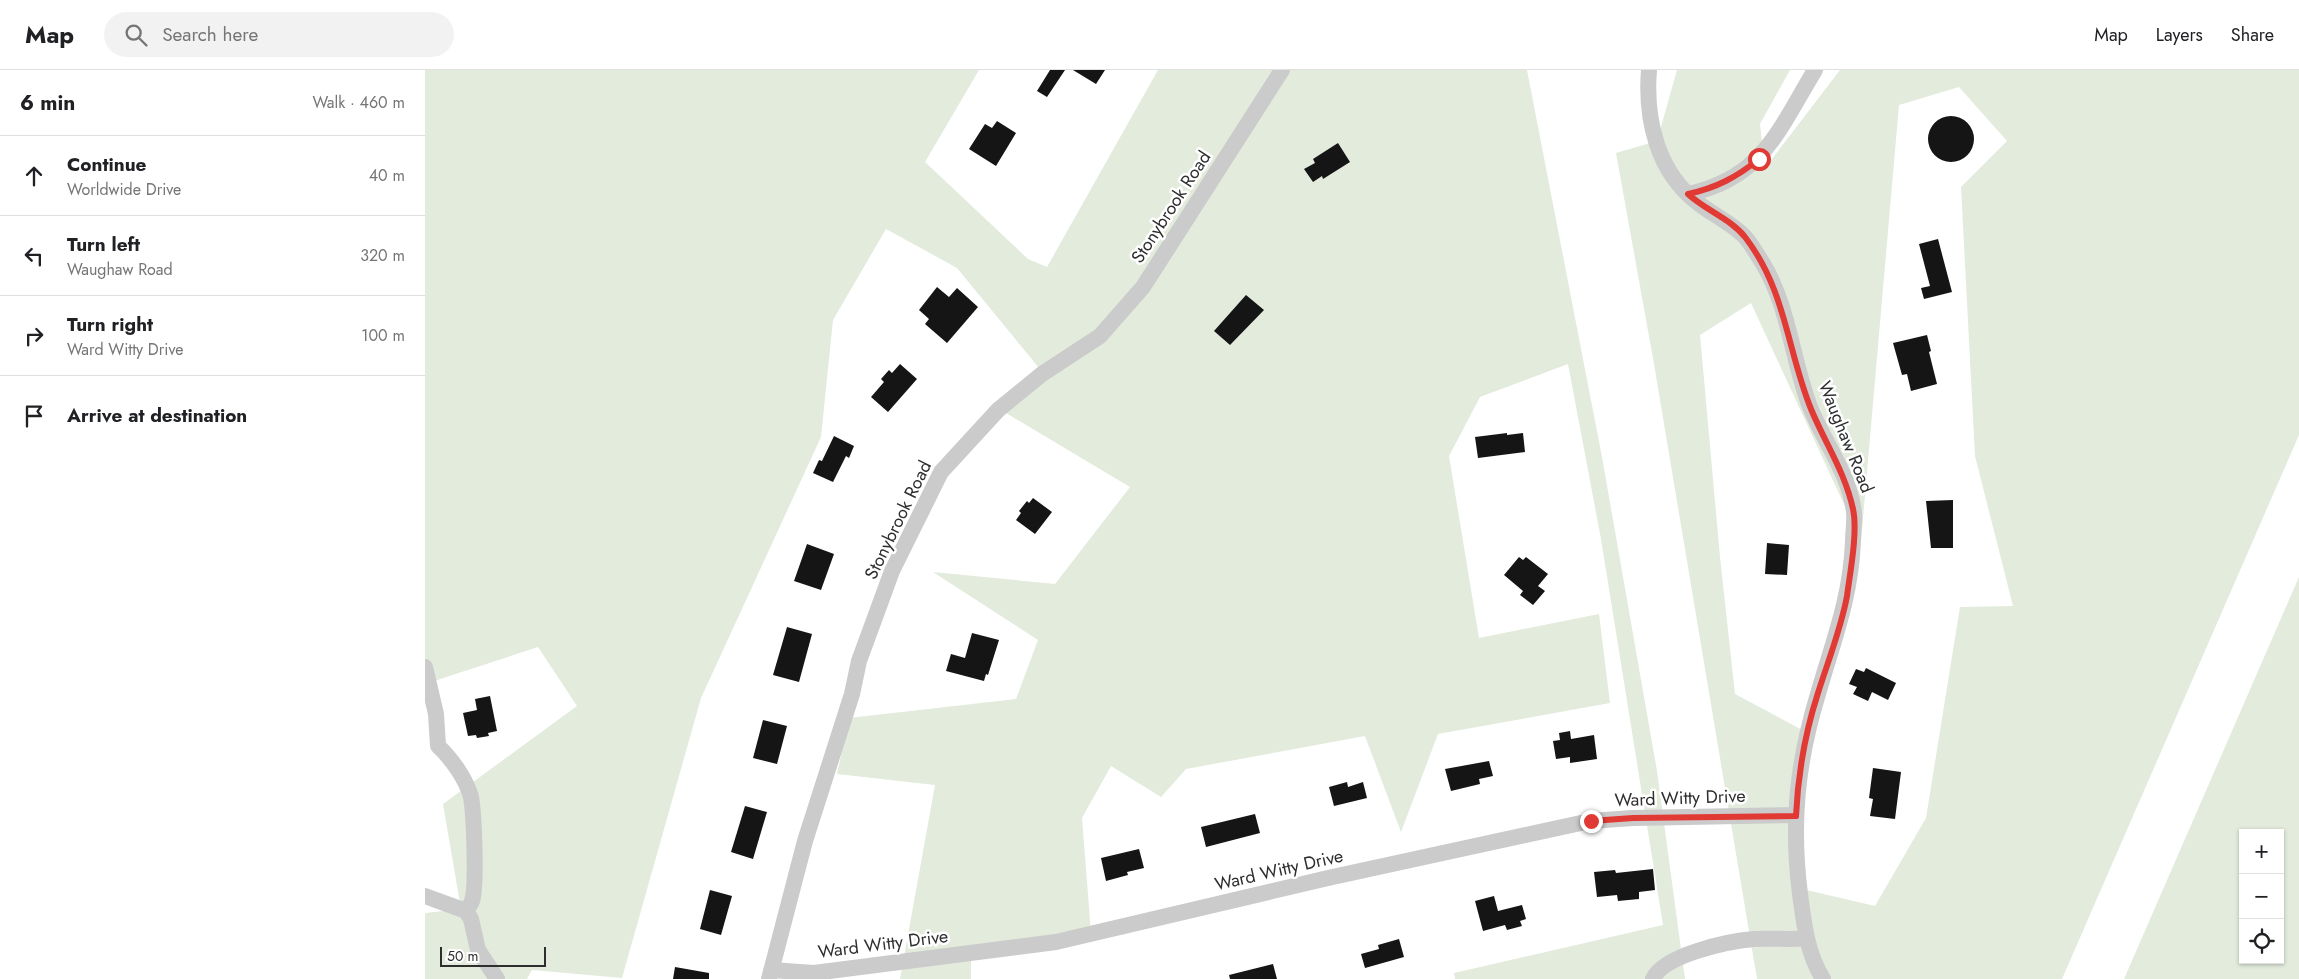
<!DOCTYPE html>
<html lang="en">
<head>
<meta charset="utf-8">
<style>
	:root { --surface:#fff; --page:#f2f2f2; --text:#202124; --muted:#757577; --line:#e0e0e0 }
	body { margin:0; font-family:Jost,sans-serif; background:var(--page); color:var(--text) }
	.controls { position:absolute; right:15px; bottom:15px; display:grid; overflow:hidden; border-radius:0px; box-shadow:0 1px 4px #0004 }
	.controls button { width:45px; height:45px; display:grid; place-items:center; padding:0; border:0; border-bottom:1px solid var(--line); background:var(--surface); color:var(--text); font:25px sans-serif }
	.scale { position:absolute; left:15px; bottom:12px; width:106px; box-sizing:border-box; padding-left:5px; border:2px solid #2e2e2e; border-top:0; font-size:14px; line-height:18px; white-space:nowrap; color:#2e2e2e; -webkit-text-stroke:4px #fff; paint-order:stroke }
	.stop { position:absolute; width:15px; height:15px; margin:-11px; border:4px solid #e13933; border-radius:50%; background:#fff }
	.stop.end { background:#e13933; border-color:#fff; box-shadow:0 1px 5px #0008 }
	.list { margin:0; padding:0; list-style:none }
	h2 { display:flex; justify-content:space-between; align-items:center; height:65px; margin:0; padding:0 20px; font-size:21px }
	h2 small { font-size:16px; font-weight:400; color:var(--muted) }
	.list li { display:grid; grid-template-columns:32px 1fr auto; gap:15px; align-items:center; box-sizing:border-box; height:80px; padding:0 20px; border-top:1px solid var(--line) }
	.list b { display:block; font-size:19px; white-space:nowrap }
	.list p { margin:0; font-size:16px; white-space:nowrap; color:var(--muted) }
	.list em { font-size:16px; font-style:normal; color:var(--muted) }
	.icon { flex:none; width:28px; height:28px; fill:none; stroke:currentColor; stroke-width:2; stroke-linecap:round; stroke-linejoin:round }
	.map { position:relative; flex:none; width:1874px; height:909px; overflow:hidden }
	header { display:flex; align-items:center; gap:30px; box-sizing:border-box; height:70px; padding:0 25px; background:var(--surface); border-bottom:1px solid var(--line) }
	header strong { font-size:24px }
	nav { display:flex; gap:28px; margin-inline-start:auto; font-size:18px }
	.search { width:350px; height:45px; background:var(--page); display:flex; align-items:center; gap:12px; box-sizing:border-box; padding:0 18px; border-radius:28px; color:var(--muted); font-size:19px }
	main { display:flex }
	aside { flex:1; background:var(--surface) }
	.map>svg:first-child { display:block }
</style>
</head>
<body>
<header>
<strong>Map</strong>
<div class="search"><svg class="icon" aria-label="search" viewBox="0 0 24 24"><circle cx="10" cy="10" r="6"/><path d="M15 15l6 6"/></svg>Search here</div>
<nav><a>Map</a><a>Layers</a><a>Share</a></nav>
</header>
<main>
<aside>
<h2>6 min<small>Walk · 460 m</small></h2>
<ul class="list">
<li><svg class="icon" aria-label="ahead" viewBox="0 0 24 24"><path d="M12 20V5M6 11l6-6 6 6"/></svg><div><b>Continue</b><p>Worldwide Drive</p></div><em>40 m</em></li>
<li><svg class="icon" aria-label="left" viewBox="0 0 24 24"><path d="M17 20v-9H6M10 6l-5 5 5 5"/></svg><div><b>Turn left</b><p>Waughaw Road</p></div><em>320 m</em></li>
<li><svg class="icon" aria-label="right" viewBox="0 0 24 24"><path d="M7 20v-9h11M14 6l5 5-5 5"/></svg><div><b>Turn right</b><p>Ward Witty Drive</p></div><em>100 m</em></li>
<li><svg class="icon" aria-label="arrive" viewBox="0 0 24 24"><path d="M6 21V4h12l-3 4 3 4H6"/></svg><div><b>Arrive at destination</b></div></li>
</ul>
</aside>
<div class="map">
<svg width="1874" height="909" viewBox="0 0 1874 909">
	<rect width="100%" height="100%" fill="#fff"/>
	<path fill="#e2ebdc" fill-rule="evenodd" d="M 0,0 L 554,0 L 500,92 L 603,189 L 622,197 L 733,0 L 1102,0 L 1177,387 L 1232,701 L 1260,909 L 1030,909 L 1029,903 L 1238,855 L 1176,469 L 1143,294 L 1055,327 L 1024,386 L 1054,568 L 1174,544 L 1185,633 L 1013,664 L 976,762 L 940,666 L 761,699 L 736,727 L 686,696 L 657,748 L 666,863 L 546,882 L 546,909 L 475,909 L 510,715 L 412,704 L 424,648 L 591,629 L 613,570 L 508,502 L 630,514 L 705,417 L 576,340 L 619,304 L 532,198 L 461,159 L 408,250 L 396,367 L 276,628 L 197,908 L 107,900 L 102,909 L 0,909 L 0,843 L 36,839 L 18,734 L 152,636 L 113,577 L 0,614 Z
		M 1252,0 L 1365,0 L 1335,54 L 1340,98 L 1415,0 L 1874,0 L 1874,365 L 1637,909 L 1332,909 L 1229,294 L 1191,83 L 1232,71 ZM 1534,17 L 1582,71 L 1536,117 L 1550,386 L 1588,536 L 1535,537 L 1501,748 L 1450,836 L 1377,819 L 1381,662 L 1310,624 L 1295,487 L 1275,265 L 1326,233 L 1436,471 L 1474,35 Z
		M 1874,507 L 1874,909 L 1699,909 ZM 1818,763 L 1855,763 L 1855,890 L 1818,890 Z"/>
	<path fill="#151515" d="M 625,0 L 640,0 L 622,27 L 612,21 Z
		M 648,0 L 680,0 L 671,14 Z
		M1503 69a23 23 0 1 1 46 0a23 23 0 1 1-46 0Z
		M 572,51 L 591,63 L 571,96 L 544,79 L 560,54 L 567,58 Z
		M 913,73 L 925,92 L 898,109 L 897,106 L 888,112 L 879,99 L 890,93 L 888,89 Z
		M 1513,169 L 1527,222 L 1499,229 L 1496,218 L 1505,216 L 1494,174 Z
		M 512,217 L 524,227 L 532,218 L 553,237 L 522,273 L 500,254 L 504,249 L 494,240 Z
		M 821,225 L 839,240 L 805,275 L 789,261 Z
		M 1502,265 L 1506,281 L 1504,282 L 1512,314 L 1486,321 L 1482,304 L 1477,305 L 1468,273 Z
		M 475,294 L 492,309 L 463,342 L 446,327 L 459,312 L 456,309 L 464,300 L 467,303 Z
		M 1082,363 L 1082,365 L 1098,363 L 1100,382 L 1053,388 L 1050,367 Z
		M 409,366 L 429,376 L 424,388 L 421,386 L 408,412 L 388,403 L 394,390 L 397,391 Z
		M 608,428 L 627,442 L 610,464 L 591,450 L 596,443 L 594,441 L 602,431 L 604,433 Z
		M 1528,430 L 1528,478 L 1506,478 L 1501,431 Z
		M 1342,473 L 1364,475 L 1362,505 L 1340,504 Z
		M 382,474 L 409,484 L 396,520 L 369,511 Z
		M 1094,487 L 1098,490 L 1101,487 L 1123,504 L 1113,516 L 1120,521 L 1108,535 L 1095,525 L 1098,521 L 1079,505 Z
		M 362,557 L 387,564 L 374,612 L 348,605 Z
		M 547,563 L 574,570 L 563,605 L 561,604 L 559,611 L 521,601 L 526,584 L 540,588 Z
		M 1441,598 L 1471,613 L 1463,630 L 1447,622 L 1443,631 L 1428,624 L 1432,617 L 1424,614 L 1431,599 L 1439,602 Z
		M 65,626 L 72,661 L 63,663 L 64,666 L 52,668 L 51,665 L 43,666 L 38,643 L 52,640 L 50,629 Z
		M 338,650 L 362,656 L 352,694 L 328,688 Z
		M 1145,661 L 1146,669 L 1169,665 L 1172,689 L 1145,693 L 1145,687 L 1131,689 L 1128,671 L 1135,670 L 1134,663 Z
		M 1064,691 L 1068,706 L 1054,709 L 1055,714 L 1026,721 L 1020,699 Z
		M 1448,698 L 1476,702 L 1470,749 L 1445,746 L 1448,729 L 1444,728 Z
		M 922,712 L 923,717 L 938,712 L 942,728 L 909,736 L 904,717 Z
		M 320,736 L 342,742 L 328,789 L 306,782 Z
		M 830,744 L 835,763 L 781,777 L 776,757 Z
		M 714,779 L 719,798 L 702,802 L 703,805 L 681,811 L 676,788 Z
		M 1228,799 L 1230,820 L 1214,822 L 1214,829 L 1193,831 L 1192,825 L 1172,827 L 1169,802 L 1190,800 L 1191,803 Z
		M 285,820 L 307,826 L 296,865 L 275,859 Z
		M 1069,826 L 1073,841 L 1097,835 L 1101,849 L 1095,851 L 1097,856 L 1082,860 L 1080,855 L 1058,861 L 1050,831 Z
		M 974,869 L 979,887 L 940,898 L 936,884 L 954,879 L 953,875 Z
		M 848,894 L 852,909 L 805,909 L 804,905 Z
		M 250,897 L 284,903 L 284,909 L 248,909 Z"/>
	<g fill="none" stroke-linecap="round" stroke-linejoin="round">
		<path stroke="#cbcbcb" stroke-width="16" d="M 1224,0 C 1220,49 1232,102 1273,133 C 1287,144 1304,152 1317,164 C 1325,171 1331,183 1337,192 C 1364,236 1367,290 1385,337 C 1399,372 1424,403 1429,442 C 1430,451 1428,462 1428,471 C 1426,527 1408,572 1393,624 C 1372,693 1366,753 1375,824 C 1379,854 1382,883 1398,909
			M 1263,124 C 1338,108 1354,59 1390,0
			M 0,597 L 11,644 L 13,676 C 27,689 41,709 46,727 C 49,744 52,816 47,831 C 46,834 43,838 41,841
			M 0,826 L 41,841 L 46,849 L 53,880 L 72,909
			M 346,900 L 389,903 L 631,872 L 903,808 L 1165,751 L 1208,748 L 1371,745
			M 344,909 L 380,771 L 427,624 L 434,591 L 467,501 L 516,402 L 573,340 L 617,304 L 675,266 L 718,217 L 857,0
			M 1228,909 C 1238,885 1304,871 1329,869 C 1347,868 1364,870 1382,868"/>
	</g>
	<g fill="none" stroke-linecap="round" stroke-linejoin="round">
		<path stroke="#e13933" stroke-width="6" d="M 1166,751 L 1208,748 L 1371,746 C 1373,704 1380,663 1393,623 C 1403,591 1416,559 1422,526 C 1425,503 1433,462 1428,439 C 1420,402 1400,373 1386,339 C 1362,280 1361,220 1320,167 C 1306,149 1280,140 1263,124 C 1291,118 1312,107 1334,89"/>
	</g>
	<g text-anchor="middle" stroke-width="5" stroke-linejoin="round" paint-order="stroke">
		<g font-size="18" fill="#2e2e2e" stroke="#fff">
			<text transform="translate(746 137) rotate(-57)" y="6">Stonybrook Road</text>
			<text transform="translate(1421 367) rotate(68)" y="6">Waughaw Road</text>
			<text transform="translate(473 450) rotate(-64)" y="6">Stonybrook Road</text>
			<text transform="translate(1255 728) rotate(-2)" y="6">Ward Witty Drive</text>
			<text transform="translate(854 800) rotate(-13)" y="6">Ward Witty Drive</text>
			<text transform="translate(458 874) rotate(-7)" y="6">Ward Witty Drive</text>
		</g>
	</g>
</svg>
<div class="controls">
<button>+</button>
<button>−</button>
<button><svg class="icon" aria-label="locate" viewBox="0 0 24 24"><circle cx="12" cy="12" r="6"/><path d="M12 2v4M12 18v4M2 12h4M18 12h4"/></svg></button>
</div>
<div class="scale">50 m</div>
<div class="stop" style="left:1334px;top:89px"></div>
<div class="stop end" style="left:1166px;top:751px"></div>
</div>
</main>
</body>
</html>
